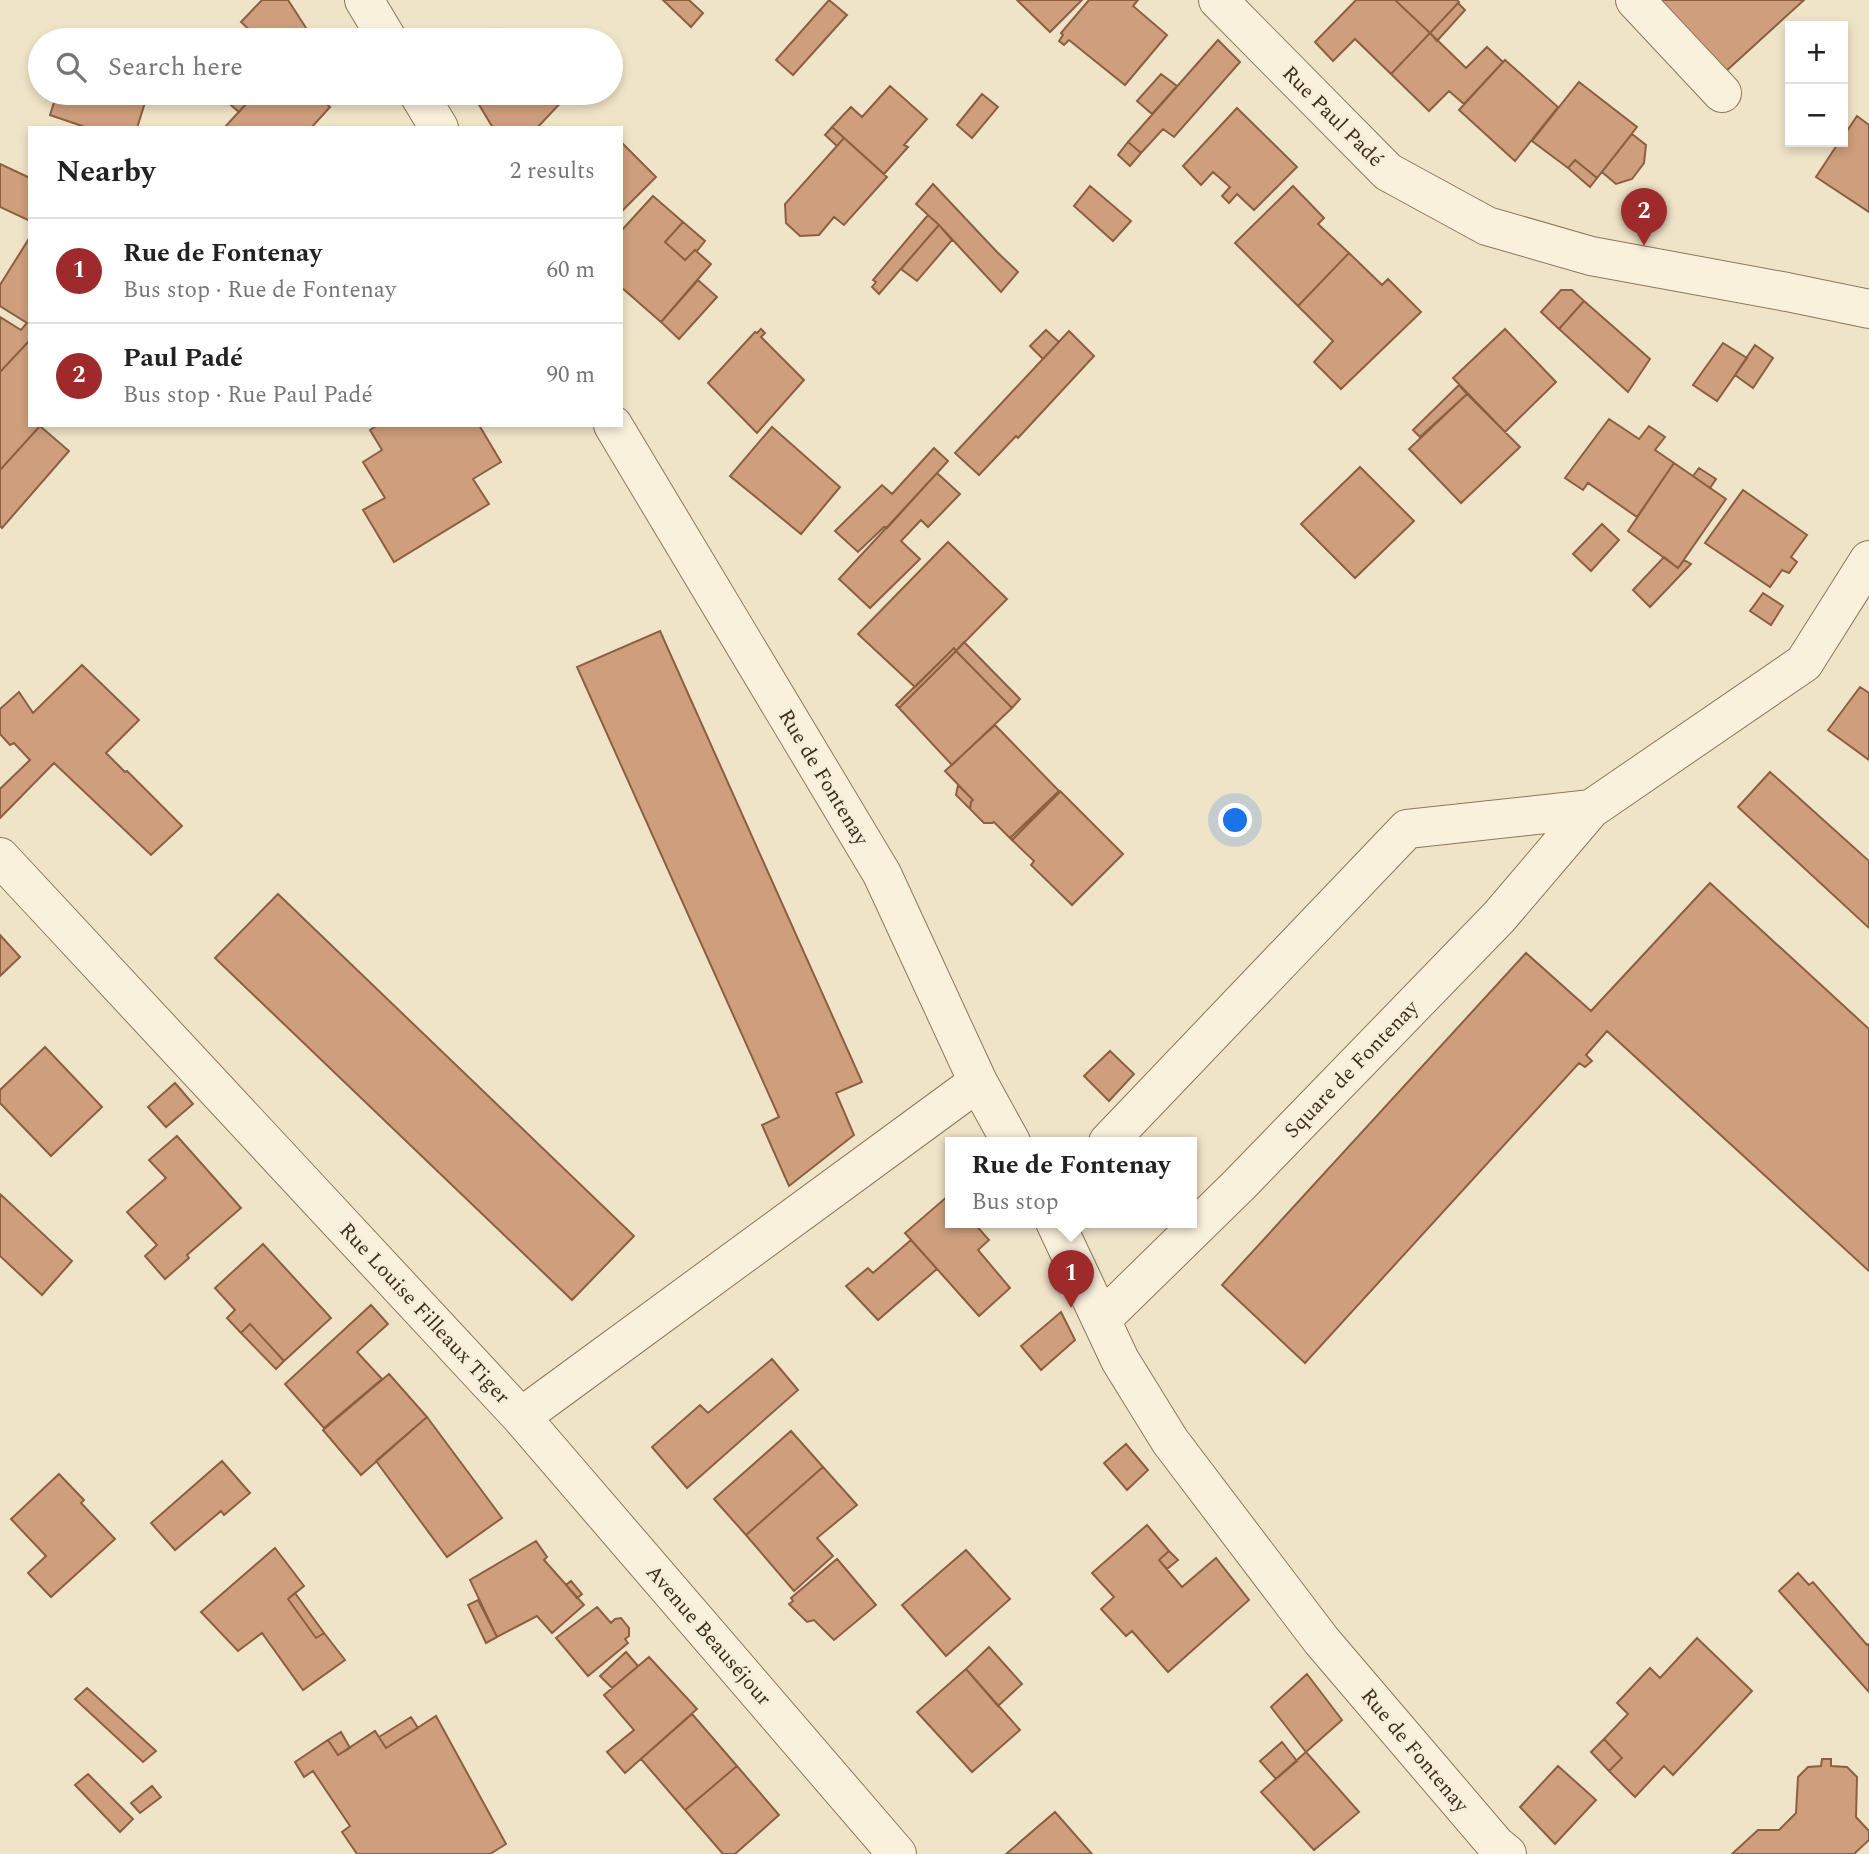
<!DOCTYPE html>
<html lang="en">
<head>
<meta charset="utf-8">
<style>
	:root { --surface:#fff; --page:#f6f6f6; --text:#222; --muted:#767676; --line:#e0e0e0; --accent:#9e2a2b }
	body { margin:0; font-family:Spectral,serif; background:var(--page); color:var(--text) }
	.controls { position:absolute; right:21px; top:21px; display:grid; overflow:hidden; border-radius:0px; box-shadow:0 4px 10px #0003 }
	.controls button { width:63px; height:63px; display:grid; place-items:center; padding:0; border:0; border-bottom:2px solid var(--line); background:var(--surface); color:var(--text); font:35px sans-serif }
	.you { position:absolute; left:1236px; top:821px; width:24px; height:24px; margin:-18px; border:5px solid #fff; border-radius:50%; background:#1a73e8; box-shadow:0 0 0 10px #1a73e833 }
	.badge { display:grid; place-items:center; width:46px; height:46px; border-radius:50%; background:var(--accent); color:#fff; font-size:23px; font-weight:700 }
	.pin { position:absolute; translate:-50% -58px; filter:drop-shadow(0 2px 4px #0008) }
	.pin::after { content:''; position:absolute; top:37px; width:24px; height:21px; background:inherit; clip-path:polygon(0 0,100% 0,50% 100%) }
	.popup { position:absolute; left:945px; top:1137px; width:252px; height:91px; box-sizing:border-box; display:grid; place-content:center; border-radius:0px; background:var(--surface); filter:drop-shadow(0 2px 5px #0005); font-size:23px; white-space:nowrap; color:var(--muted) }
	.popup b { font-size:26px; color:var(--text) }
	.popup::after { content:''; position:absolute; left:50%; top:100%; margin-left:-14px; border:14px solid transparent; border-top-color:var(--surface) }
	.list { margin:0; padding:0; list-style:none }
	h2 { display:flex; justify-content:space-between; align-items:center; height:91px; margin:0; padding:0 28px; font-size:30px }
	h2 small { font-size:23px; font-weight:400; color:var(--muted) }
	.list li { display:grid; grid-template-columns:46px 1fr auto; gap:21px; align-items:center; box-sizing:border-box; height:105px; padding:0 28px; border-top:2px solid var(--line) }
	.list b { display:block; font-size:26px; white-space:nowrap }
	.list p { margin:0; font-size:23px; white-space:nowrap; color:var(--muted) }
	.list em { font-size:23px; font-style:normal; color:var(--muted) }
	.icon { flex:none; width:38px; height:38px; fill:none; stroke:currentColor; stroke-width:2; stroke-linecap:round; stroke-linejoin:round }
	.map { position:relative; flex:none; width:1869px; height:1854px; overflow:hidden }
	.search { position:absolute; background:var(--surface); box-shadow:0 4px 10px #0003; left:28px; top:28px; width:595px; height:77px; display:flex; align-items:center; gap:18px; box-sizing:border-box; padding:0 24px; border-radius:38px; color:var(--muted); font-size:26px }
	.panel { position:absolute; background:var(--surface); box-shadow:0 4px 10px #0003; left:28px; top:126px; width:595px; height:301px; border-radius:0px }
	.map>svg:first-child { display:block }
</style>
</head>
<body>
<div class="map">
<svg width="1869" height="1854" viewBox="0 0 1869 1854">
	<rect width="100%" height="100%" fill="#f0e4c8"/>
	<path fill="#cf9f7d" stroke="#8d5f41" stroke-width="2" d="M 262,0 L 288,0 L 310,34 L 304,40 L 260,40 L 241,22 Z
		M 663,0 L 689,0 L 703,13 L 691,27 Z
		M 829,0 L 847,15 L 793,75 L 776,60 Z
		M 1017,0 L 1082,0 L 1050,32 Z
		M 1089,0 L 1138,0 L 1133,6 L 1167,35 L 1125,85 L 1069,40 L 1064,45 L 1059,41 L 1063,35 L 1061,33 Z
		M 1356,0 L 1395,0 L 1430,33 L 1391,74 L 1355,39 L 1333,61 L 1315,42 Z
		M 1395,0 L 1457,0 L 1459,2 L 1430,33 Z
		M 1659,0 L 1804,0 L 1725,72 Z
		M 1458,3 L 1465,10 L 1437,41 L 1430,33 Z
		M 496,29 L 507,40 L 484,40 Z
		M 1430,33 L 1466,68 L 1487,47 L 1503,62 L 1464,104 L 1449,91 L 1429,111 L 1391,74 Z
		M 1218,40 L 1240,62 L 1174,137 L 1163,129 L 1141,153 L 1128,142 Z
		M 1505,60 L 1558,107 L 1515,161 L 1459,110 Z
		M 1161,74 L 1177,86 L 1152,114 L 1137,101 Z
		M 1579,82 L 1637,127 L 1597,178 L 1575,160 L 1568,168 L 1532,141 Z
		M 890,86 L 927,119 L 904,145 L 908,147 L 884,174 L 832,127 L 851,107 L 862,117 Z
		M 57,93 L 148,93 L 137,128 L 88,128 L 50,115 Z
		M 217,93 L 256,93 L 239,112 Z
		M 256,93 L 315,93 L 330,107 L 311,128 L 224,128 Z
		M 472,93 L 562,93 L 566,97 L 537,128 L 493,128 Z
		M 982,94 L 998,107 L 972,138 L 957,125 Z
		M 1237,108 L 1297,167 L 1254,210 L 1237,194 L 1229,203 L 1222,196 L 1230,187 L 1213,172 L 1201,185 L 1183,166 Z
		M 1857,116 L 1869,125 L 1869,212 L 1816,177 L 1839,142 L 1843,142 L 1843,137 Z
		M 832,127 L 844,138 L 837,146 L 825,135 Z
		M 1632,134 L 1646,145 L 1644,163 L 1632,179 L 1616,184 L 1602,172 Z
		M 844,138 L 887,177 L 844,225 L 834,217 L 819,235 L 800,236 L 786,223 L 785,204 Z
		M 621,142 L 656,177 L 621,212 Z
		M 1128,142 L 1141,153 L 1130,166 L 1118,155 Z
		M 1575,160 L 1597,178 L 1590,187 L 1568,168 Z
		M 0,164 L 30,178 L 30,221 L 0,207 Z
		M 933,184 L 997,252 L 1018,272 L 1001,292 L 939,225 L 916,204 Z
		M 1090,186 L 1131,221 L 1113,241 L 1074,206 Z
		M 1293,186 L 1324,218 L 1318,224 L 1349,253 L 1298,306 L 1235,243 Z
		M 653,196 L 683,222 L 665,242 L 685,260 L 695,250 L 711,264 L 661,322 L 621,287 L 621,231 Z
		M 928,215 L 939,225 L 879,294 L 872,287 L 876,282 L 873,280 Z
		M 683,222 L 705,241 L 697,251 L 695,250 L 685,260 L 665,242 Z
		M 939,225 L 952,240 L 917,281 L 901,269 Z
		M 30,237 L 30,340 L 0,372 L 0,317 L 21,330 L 27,323 L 0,306 L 0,285 Z
		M 1349,253 L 1382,285 L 1388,279 L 1421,312 L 1341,389 L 1314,362 L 1333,341 L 1298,306 Z
		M 698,280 L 717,297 L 679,339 L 661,322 Z
		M 1561,290 L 1572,290 L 1584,301 L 1559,329 L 1541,312 Z
		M 1584,301 L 1650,359 L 1628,392 L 1559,329 Z
		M 761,329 L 765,333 L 761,337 L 804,380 L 757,433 L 708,383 L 755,332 L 757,333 Z
		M 1505,329 L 1556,382 L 1505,432 L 1453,378 Z
		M 1046,330 L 1059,342 L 1043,359 L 1030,346 Z
		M 1069,331 L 1094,356 L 1018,438 L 1016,436 L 979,475 L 955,453 Z
		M 30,340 L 30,425 L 41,425 L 0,470 L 0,372 Z
		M 1723,343 L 1747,358 L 1717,401 L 1693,385 Z
		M 1755,345 L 1773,358 L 1753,388 L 1735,375 Z
		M 1459,385 L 1467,394 L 1420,437 L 1413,430 Z
		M 1467,394 L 1520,447 L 1461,503 L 1409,449 Z
		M 1609,419 L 1639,439 L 1649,426 L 1665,437 L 1655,450 L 1674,463 L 1637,517 L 1588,483 L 1583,490 L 1565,478 Z
		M 479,425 L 501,462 L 473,479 L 489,504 L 394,562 L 363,510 L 385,498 L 363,462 L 382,450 L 370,430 L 378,425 Z
		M 40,426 L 69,451 L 2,528 L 0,526 L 0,470 Z
		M 772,427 L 840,487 L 801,534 L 730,476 Z
		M 934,448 L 948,461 L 887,528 L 884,527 L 858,552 L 835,531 L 882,485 L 892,494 Z
		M 1674,463 L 1726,499 L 1678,568 L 1628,531 Z
		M 1360,467 L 1414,521 L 1355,578 L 1301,524 Z
		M 1699,468 L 1716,479 L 1710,488 L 1693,476 Z
		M 937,473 L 960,494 L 928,527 L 921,520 L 901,541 L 920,559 L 870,608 L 839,579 Z
		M 1743,490 L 1807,535 L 1791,557 L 1797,562 L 1789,573 L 1782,570 L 1770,587 L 1705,543 Z
		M 1602,524 L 1619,540 L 1591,571 L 1573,554 Z
		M 948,542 L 1007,599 L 956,651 L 954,648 L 915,687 L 858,634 Z
		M 1664,557 L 1678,568 L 1684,560 L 1691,564 L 1650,607 L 1633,590 Z
		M 1763,593 L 1783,606 L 1771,625 L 1750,611 Z
		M 660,631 L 862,1082 L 836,1093 L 854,1135 L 789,1186 L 762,1125 L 779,1117 L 577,667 Z
		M 964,642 L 1020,699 L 1012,708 L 956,651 Z
		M 954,648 L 956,651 L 899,708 L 896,705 Z
		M 956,651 L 1012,708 L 952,765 L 899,708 Z
		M 82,665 L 139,720 L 106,753 L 125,772 L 127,771 L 182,826 L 151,855 L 54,763 L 0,818 L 0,789 L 30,760 L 14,743 L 10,745 L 0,734 L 0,709 L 19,692 L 33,713 Z
		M 1860,687 L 1869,693 L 1869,760 L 1828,730 Z
		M 995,725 L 1059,791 L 1010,838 L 994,822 L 992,823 L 984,823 L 970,809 L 971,802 L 973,800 L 945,771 Z
		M 1770,772 L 1869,861 L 1869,928 L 1738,807 Z
		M 958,785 L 973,800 L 971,802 L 970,809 L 956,795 Z
		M 1059,791 L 1060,792 L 1012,840 L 1010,838 Z
		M 1060,791 L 1123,854 L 1072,905 L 1031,865 L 1034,861 L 1012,840 Z
		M 1710,883 L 1869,1029 L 1869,1271 L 1607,1031 L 1586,1055 L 1592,1061 L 1585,1067 L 1579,1063 L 1305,1363 L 1222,1285 L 1526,953 L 1591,1011 Z
		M 278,894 L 634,1236 L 572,1300 L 215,958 Z
		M 0,935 L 20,957 L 0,976 Z
		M 45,1047 L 102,1107 L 51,1156 L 0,1103 L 0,1090 Z
		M 1110,1051 L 1134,1074 L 1109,1101 L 1084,1076 Z
		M 175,1083 L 193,1104 L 166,1127 L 148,1107 Z
		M 177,1136 L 241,1208 L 187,1255 L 189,1258 L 165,1279 L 145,1256 L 157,1245 L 127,1212 L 166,1178 L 149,1160 Z
		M 0,1194 L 72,1261 L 42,1295 L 0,1256 Z
		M 949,1195 L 950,1196 L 950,1222 L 973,1222 L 989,1240 L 978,1250 L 1010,1288 L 979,1316 L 905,1233 Z
		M 911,1240 L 937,1269 L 878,1320 L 846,1286 L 868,1268 L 873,1273 Z
		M 263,1244 L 331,1318 L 284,1361 L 250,1324 L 241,1333 L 227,1318 L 235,1310 L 215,1288 Z
		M 371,1305 L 388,1324 L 357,1352 L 382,1379 L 324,1428 L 285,1384 Z
		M 1061,1312 L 1075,1340 L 1041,1370 L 1021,1346 Z
		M 250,1324 L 284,1361 L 276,1369 L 241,1333 Z
		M 772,1359 L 798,1390 L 687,1488 L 652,1447 L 700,1405 L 708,1413 Z
		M 389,1374 L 427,1417 L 361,1475 L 323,1430 Z
		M 427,1417 L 502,1518 L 447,1557 L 376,1461 Z
		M 791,1431 L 823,1467 L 746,1535 L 714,1499 Z
		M 1126,1444 L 1148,1470 L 1127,1490 L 1104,1463 Z
		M 222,1461 L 250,1493 L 224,1515 L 221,1511 L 175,1550 L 151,1523 Z
		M 823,1467 L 857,1505 L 817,1538 L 833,1556 L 794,1591 L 746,1535 Z
		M 59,1474 L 84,1500 L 81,1503 L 115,1539 L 51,1597 L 28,1573 L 46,1556 L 11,1519 Z
		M 1147,1525 L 1169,1551 L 1159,1560 L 1182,1587 L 1216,1558 L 1249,1600 L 1168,1672 L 1132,1631 L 1126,1636 L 1101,1609 L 1114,1597 L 1092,1573 Z
		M 536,1541 L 547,1557 L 544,1560 L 584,1605 L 552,1633 L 537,1616 L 497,1637 L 470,1580 Z
		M 275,1548 L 304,1586 L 288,1599 L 316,1638 L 324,1633 L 345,1660 L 303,1690 L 262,1633 L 238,1651 L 201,1612 Z
		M 966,1550 L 1010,1599 L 946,1656 L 902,1605 Z
		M 1169,1551 L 1178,1560 L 1167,1569 L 1159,1560 Z
		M 837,1559 L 876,1605 L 834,1640 L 814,1620 L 807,1622 L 789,1604 L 793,1601 L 791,1598 Z
		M 1798,1573 L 1809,1585 L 1813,1582 L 1867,1645 L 1869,1644 L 1869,1692 L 1779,1591 Z
		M 571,1581 L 582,1594 L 577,1598 L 566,1585 Z
		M 295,1593 L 324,1633 L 316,1638 L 288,1599 Z
		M 478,1600 L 497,1637 L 486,1643 L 468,1605 Z
		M 597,1607 L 611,1623 L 615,1619 L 621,1618 L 629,1628 L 629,1636 L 625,1639 L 628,1643 L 588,1676 L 556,1638 Z
		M 1697,1638 L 1752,1691 L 1673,1775 L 1664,1766 L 1635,1797 L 1609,1771 L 1622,1758 L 1604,1739 L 1628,1714 L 1617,1703 L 1650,1668 L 1660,1678 Z
		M 989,1647 L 1022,1684 L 998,1706 L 966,1669 Z
		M 626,1652 L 638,1666 L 612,1688 L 600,1676 Z
		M 649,1657 L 697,1709 L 625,1773 L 607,1752 L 634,1730 L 604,1695 Z
		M 966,1669 L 1020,1730 L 972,1772 L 917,1712 Z
		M 1307,1674 L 1342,1720 L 1306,1752 L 1271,1707 Z
		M 87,1688 L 156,1751 L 143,1762 L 75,1699 Z
		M 692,1714 L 737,1766 L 685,1810 L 641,1759 Z
		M 436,1716 L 506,1844 L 490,1854 L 357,1854 L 342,1832 L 350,1826 L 313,1771 L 304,1777 L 295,1762 L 328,1740 L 338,1755 L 375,1731 L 386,1748 Z
		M 411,1717 L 418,1728 L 386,1748 L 379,1737 Z
		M 341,1732 L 350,1748 L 338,1755 L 328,1740 Z
		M 1604,1739 L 1622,1758 L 1609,1771 L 1591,1752 Z
		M 1282,1742 L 1297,1761 L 1276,1779 L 1260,1761 Z
		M 1306,1752 L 1359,1812 L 1314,1850 L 1261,1792 Z
		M 1822,1759 L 1831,1759 L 1831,1766 L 1847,1767 L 1857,1777 L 1856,1817 L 1869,1831 L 1869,1840 L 1854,1854 L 1732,1854 L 1758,1830 L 1779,1830 L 1796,1813 L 1798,1777 L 1808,1767 L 1821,1766 Z
		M 737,1766 L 779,1815 L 735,1854 L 723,1854 L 685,1810 Z
		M 1558,1766 L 1596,1800 L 1555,1844 L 1520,1807 Z
		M 88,1774 L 133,1819 L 120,1832 L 75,1785 Z
		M 152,1786 L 161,1797 L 140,1813 L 131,1803 Z
		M 1055,1812 L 1092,1854 L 1006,1854 Z"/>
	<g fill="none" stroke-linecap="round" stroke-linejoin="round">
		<g stroke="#8d765c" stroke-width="40">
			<path id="minor" d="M 364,0 L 388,40
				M 1218,0 L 1388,172 L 1487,226 L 1591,256 L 1787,292 L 1869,309
				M 1635,0 L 1722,93
				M 418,93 L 439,128
				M 613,425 L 882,874 L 978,1082 L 1011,1142
				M 0,857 L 521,1417 L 978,1082
				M 1108,1142 L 1407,829 L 1591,809 L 1804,663 L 1869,560
				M 1055,1222 L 1120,1360 L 1170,1441 L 1321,1640 L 1496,1845 L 1507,1854
				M 1101,1320 L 1239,1185 L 1499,917 L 1591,809
				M 521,1417 L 897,1854"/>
		</g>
		<use href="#minor" stroke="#faf1dc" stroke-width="38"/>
	</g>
	<g text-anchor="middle" stroke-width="5" stroke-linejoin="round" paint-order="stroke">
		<g font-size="21" fill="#3d2e20" stroke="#f7eed8">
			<text transform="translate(1333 116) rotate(45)" y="7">Rue Paul Padé</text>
			<text transform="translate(824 777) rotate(59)" y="7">Rue de Fontenay</text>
			<text transform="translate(1351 1069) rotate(-46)" y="7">Square de Fontenay</text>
			<text transform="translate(425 1313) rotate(47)" y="7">Rue Louise Filleaux Tiger</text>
			<text transform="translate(709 1635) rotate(49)" y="7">Avenue Beauséjour</text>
			<text transform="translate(1415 1750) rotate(50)" y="7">Rue de Fontenay</text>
		</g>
	</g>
</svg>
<div class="controls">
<button>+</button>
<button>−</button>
</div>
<div class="you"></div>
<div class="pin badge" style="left:1071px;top:1308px">1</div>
<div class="popup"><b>Rue de Fontenay</b>Bus stop</div>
<div class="pin badge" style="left:1644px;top:246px">2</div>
<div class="search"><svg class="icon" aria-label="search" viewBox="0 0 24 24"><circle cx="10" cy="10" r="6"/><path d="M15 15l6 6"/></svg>Search here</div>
<section class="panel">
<h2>Nearby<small>2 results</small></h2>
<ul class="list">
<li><span class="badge">1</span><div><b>Rue de Fontenay</b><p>Bus stop · Rue de Fontenay</p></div><em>60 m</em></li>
<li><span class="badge">2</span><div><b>Paul Padé</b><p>Bus stop · Rue Paul Padé</p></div><em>90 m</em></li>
</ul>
</section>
</div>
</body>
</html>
